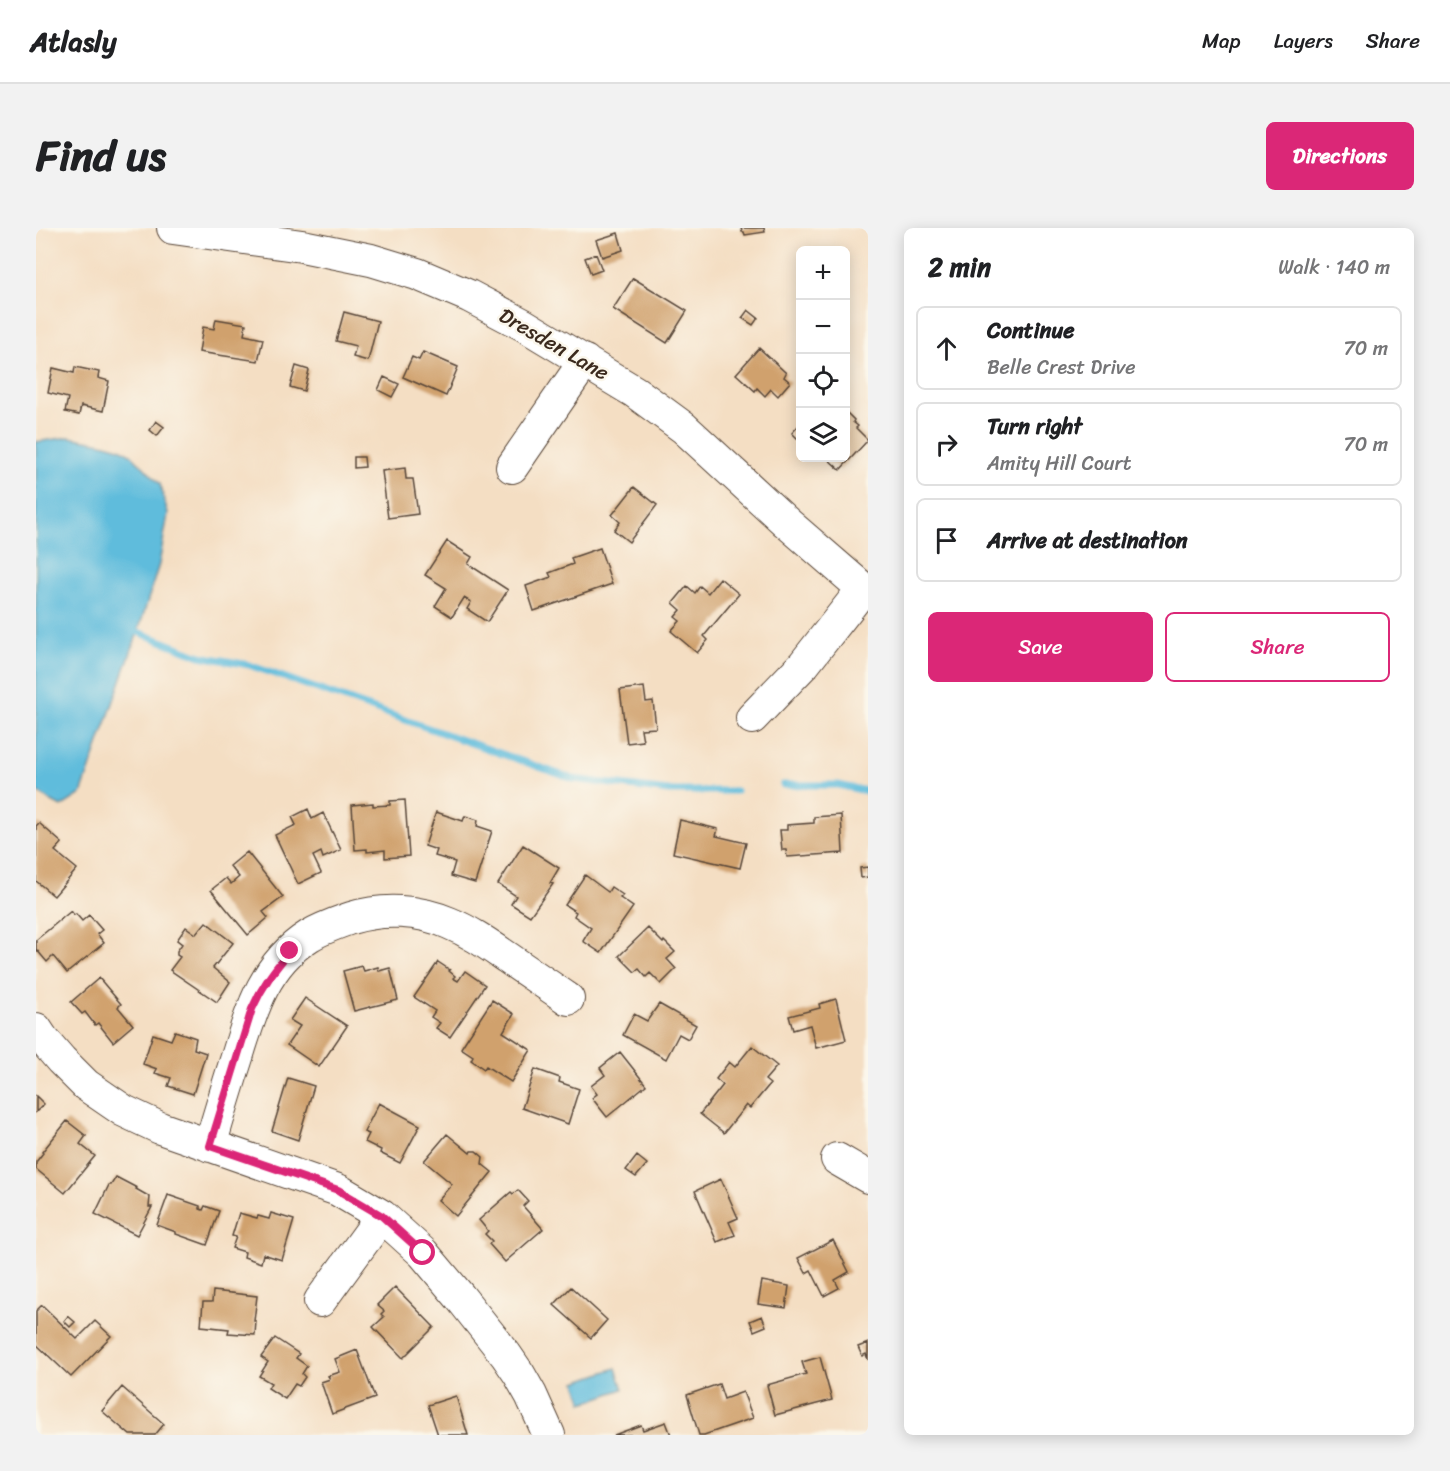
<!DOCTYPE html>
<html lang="en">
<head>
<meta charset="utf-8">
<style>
	:root { --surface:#fff; --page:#f2f2f2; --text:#202124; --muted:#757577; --line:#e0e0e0; --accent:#db2777 }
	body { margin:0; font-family:Sriracha,sans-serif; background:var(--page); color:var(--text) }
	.controls { position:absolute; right:18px; top:18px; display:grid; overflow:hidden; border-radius:9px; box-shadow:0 3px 15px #0003 }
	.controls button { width:54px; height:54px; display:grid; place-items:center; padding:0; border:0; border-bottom:2px solid var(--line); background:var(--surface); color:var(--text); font:30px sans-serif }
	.stop { position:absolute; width:18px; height:18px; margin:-14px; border:4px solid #db2777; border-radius:50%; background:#fff }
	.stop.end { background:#db2777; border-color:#fff; box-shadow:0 2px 6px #0008 }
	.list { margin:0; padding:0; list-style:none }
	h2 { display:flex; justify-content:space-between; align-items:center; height:78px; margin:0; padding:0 24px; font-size:26px }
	h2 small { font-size:20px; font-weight:400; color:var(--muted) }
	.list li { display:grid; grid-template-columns:39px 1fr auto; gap:18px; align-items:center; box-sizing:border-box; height:84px; margin:0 12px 12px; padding:0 12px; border:2px solid var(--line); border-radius:9px }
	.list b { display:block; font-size:22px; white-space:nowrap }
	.list p { margin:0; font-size:20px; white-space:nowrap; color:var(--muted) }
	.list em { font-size:20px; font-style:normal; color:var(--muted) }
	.actions { display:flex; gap:12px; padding:18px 24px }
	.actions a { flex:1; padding:14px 0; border:2px solid var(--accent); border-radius:9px; text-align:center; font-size:21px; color:var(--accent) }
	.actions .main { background:var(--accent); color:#fff }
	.icon { flex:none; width:33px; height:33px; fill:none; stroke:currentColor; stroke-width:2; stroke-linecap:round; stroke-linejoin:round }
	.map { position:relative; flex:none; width:832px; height:1207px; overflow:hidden; border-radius:9px }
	header { display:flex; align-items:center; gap:36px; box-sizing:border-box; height:84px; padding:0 30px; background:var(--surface); border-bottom:2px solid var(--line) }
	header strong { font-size:28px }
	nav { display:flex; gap:33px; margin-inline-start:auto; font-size:21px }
	.intro { display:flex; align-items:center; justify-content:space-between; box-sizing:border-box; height:144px; padding:0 36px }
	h1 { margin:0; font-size:42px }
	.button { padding:15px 27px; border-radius:9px; background:var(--accent); color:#fff; font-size:21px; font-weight:700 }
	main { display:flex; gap:36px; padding:0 36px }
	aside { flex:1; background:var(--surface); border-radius:9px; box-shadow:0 3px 15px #0003 }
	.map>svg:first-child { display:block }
</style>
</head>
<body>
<header>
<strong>Atlasly</strong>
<nav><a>Map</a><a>Layers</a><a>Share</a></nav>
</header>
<div class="intro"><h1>Find us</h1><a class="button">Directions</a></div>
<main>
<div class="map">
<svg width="832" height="1207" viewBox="0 0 832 1207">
	<rect width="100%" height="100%" fill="#fbf7ec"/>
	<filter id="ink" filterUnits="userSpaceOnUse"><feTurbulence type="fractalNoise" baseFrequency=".0167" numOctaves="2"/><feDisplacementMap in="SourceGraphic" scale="12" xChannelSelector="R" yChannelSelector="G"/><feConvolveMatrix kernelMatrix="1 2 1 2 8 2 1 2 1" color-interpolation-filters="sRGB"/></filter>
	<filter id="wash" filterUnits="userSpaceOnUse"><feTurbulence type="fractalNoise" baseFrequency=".008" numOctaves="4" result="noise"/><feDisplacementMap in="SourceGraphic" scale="24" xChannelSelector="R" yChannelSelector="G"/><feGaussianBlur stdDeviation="1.35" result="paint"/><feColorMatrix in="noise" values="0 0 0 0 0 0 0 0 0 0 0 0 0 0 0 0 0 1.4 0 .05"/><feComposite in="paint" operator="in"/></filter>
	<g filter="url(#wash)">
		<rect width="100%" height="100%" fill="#f4dec3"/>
		<path fill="#5ebcdc" stroke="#4c737d" stroke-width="1.5" d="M 33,209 L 66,215 L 84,220 L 96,227 L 124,256 L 132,286 L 123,336 L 102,404 L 45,566 L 25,579 L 14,573 L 0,562 L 0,214 Z
			M 580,1140 L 587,1161 L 547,1175 L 540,1154 Z"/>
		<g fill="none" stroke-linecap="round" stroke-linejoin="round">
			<path stroke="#5ebcdc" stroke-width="7" d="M 102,404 L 164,428 L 213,437 L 537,551 L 632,563 L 700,563
				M 747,557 L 802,557 L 830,563 L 832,565"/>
		</g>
		<g id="blocks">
			<path fill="#d0a16d" d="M 705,0 L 728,0 L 729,4 L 709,7 L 708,4 L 706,4 Z
				M 582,5 L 587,22 L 566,29 L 560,12 Z
				M 560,26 L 566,42 L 555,46 L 549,30 Z
				M 597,50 L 651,83 L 631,115 L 577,81 Z
				M 712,82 L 722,90 L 717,97 L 706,90 Z
				M 308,84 L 342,93 L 332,133 L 317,129 L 320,118 L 300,113 Z
				M 180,91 L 210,96 L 208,107 L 227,111 L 222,133 L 163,124 L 167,99 L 178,101 Z
				M 723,120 L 750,145 L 748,149 L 754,154 L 742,168 L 735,161 L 729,168 L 721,160 L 719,163 L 700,146 Z
				M 387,124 L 422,139 L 410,168 L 367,149 L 376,129 L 383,132 Z
				M 260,138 L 273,142 L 268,163 L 254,159 Z
				M 39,139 L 63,144 L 62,150 L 73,153 L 67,183 L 45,178 L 43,187 L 29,184 L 32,170 L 12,165 L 17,140 L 38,145 Z
				M 348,149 L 363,156 L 356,169 L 342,162 Z
				M 810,184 L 818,192 L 817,194 L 822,198 L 820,200 L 832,212 L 804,242 L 792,231 L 793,230 L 810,230 Z
				M 120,193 L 128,199 L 121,208 L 114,202 Z
				M 764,196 L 764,213 L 756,205 Z
				M 318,229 L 328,229 L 329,239 L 318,240 Z
				M 369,240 L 370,251 L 377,251 L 382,286 L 352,290 L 346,243 Z
				M 598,259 L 621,277 L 593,314 L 578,302 L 584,294 L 576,287 Z
				M 411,313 L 436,329 L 432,336 L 472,362 L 451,394 L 431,381 L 435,374 L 428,370 L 416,389 L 399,378 L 410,360 L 389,347 Z
				M 564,320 L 576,356 L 498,383 L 490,358 L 515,349 L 513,345 L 537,336 L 535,330 Z
				M 684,350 L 703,366 L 668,408 L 672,412 L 661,425 L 635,403 L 644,393 L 639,389 L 645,382 L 637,375 L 651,358 L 659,365 L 664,358 L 672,365 Z
				M 608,459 L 610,474 L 617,473 L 620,500 L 605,501 L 607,513 L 591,515 L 584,462 Z
				M 369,572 L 373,628 L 349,630 L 349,622 L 331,624 L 331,621 L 319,622 L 316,577 L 337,575 L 337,578 L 354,577 L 354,573 Z
				M 272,581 L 276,591 L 287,585 L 305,622 L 287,630 L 285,624 L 277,628 L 285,645 L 262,656 L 239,607 L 260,597 L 256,589 Z
				M 400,584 L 427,593 L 429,588 L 442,592 L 441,598 L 456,603 L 439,655 L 415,648 L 419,634 L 399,628 L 401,622 L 389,618 Z
				M 805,587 L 807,625 L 751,629 L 750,622 L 746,622 L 744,602 L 751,602 L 751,597 L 778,595 L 778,589 Z
				M 644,592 L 682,601 L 680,608 L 710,615 L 704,640 L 637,625 Z
				M 3,595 L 26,615 L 19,623 L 41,641 L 18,668 L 0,653 L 0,598 Z
				M 487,617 L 523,640 L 514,655 L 517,656 L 494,688 L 475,676 L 480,668 L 462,656 Z
				M 211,624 L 247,669 L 227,684 L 232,690 L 212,707 L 175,662 L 190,650 L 195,656 L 203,649 L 194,638 Z
				M 832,639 L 832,649 L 825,650 L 824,640 Z
				M 549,647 L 572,664 L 575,659 L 587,667 L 584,670 L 597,679 L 565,725 L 547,713 L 555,700 L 538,688 L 540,684 L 529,677 Z
				M 35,683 L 38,687 L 40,686 L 46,693 L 53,687 L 66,702 L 61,706 L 68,715 L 31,745 L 17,728 L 11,734 L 0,721 L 0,712 Z
				M 170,694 L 197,715 L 177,740 L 194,754 L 181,774 L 134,742 L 144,729 L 141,727 L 141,723 L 146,716 L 141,712 L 150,699 L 160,706 Z
				M 612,700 L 627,715 L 628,713 L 639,724 L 631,731 L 640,741 L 625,756 L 614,745 L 610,749 L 603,741 L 599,744 L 583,728 Z
				M 402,734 L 414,742 L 413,743 L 419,748 L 417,750 L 422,753 L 429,743 L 449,757 L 414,809 L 400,800 L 404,795 L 395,789 L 399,783 L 378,769 Z
				M 326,738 L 328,743 L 342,739 L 343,743 L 354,740 L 362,772 L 318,783 L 307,743 Z
				M 63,750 L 85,776 L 82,779 L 97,797 L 77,814 L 62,795 L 59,797 L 49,784 L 46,786 L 35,774 Z
				M 269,770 L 311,798 L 283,839 L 251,817 L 264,798 L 254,792 Z
				M 800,771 L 810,812 L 780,820 L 774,797 L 757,802 L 753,788 L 784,780 L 783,776 Z
				M 456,772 L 478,786 L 467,804 L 495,822 L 475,854 L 450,838 L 448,841 L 435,832 L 437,828 L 425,820 Z
				M 623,776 L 660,797 L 652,811 L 643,806 L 630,831 L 587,807 L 598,786 L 611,793 Z
				M 139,803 L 160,810 L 158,821 L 170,825 L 157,866 L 132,858 L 135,850 L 119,845 L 121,841 L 107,836 L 117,806 L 135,812 Z
				M 716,818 L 741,838 L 729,852 L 734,856 L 714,880 L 710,877 L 688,905 L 664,886 L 687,857 L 680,851 L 693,834 L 699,839 Z
				M 584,824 L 610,857 L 571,889 L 556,870 L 561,866 L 555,858 L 569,847 L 564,840 Z
				M 499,841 L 524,850 L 523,854 L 543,861 L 532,896 L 486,880 Z
				M 252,850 L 278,858 L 262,912 L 236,903 Z
				M 0,868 L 8,876 L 0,884 Z
				M 343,875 L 384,897 L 364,935 L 344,925 L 345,922 L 329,914 L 333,906 L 328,904 Z
				M 31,893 L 50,908 L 44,916 L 59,928 L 29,965 L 0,941 L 0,934 L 7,925 L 6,924 Z
				M 411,906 L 434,925 L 435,923 L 440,923 L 447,929 L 446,936 L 456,944 L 420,988 L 402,972 L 416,956 L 388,933 Z
				M 601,928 L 611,936 L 600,949 L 590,942 Z
				M 80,949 L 101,960 L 100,961 L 114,969 L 113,979 L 116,979 L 101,1007 L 59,986 L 73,957 L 75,957 Z
				M 685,951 L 702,990 L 693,994 L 699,1007 L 681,1014 L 659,963 Z
				M 482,962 L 492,973 L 487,978 L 507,1001 L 469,1034 L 453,1016 L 456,1013 L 449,1006 L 452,1003 L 443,992 L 475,964 L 477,966 Z
				M 132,967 L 164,978 L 164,981 L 167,982 L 169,978 L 183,983 L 171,1017 L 140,1006 L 140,1004 L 121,997 Z
				M 203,985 L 221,990 L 222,988 L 233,991 L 235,985 L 258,992 L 246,1032 L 227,1026 L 225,1035 L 208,1029 L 209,1024 L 196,1020 L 200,1009 L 196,1008 Z
				M 797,1012 L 813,1044 L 799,1052 L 803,1060 L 788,1068 L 775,1042 L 770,1045 L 762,1030 Z
				M 726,1053 L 753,1058 L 750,1080 L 722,1076 Z
				M 359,1059 L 398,1099 L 367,1130 L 337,1099 L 348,1089 L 345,1086 L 348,1083 L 341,1077 Z
				M 535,1059 L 571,1092 L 555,1110 L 518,1077 Z
				M 177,1063 L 221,1068 L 218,1093 L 220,1093 L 219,1107 L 192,1105 L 193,1101 L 165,1098 L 167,1074 L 176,1074 Z
				M 6,1077 L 41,1111 L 59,1093 L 75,1108 L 35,1149 L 0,1116 L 0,1083 Z
				M 32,1088 L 39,1094 L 34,1099 L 28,1093 Z
				M 726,1088 L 730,1098 L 718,1103 L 714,1093 Z
				M 239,1110 L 263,1126 L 260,1130 L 271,1138 L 266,1146 L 269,1149 L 263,1158 L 259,1156 L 249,1171 L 232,1160 L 235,1155 L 223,1148 L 232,1134 L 225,1129 Z
				M 832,1115 L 832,1132 L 830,1126 L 826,1128 L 822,1119 Z
				M 321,1122 L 339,1170 L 296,1186 L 285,1154 L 294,1151 L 292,1148 L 304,1144 L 299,1131 Z
				M 784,1129 L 796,1172 L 739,1187 L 731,1157 L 770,1146 L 766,1134 Z
				M 683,1156 L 688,1171 L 707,1164 L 717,1190 L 668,1207 L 663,1207 L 651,1167 Z
				M 86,1159 L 128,1196 L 119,1207 L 94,1207 L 66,1183 Z
				M 420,1168 L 432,1207 L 402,1207 L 392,1177 Z
				M 630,1194 L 635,1207 L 578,1207 L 605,1197 L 607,1202 Z"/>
		</g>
	</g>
	<g filter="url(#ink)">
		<use href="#blocks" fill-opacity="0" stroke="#574537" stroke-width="1.5"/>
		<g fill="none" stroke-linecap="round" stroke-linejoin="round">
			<g stroke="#574537" stroke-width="34">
				<path id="minor" d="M 137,0 L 266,18 L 335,32 L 381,46 L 433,68 L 488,97 L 599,164 L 648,200 L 750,294 L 832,365
					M 476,239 L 549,133
					M 716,490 L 768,436 L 827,361
					M 0,801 L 6,810 L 25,832 L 50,857 L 88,883 L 124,900 L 302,962 L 346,988 L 387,1025 L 424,1069 L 470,1127 L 483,1146 L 495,1167 L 513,1207
					M 174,918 C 183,887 192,857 202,826 C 216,780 230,735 273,708 C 286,700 301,695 315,690 C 347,680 383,682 413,695 C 435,704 453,717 472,730 C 492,744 512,757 532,771
					M 801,931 L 832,949
					M 284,1073 L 346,988"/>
			</g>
			<use href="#minor" stroke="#fff" stroke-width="32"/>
		</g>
	</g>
	<g fill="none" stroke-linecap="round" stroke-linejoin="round" filter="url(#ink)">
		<path stroke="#db2777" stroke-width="8" d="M 254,723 C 238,742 226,758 216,781 L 174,918 L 302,962 L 346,988 L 387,1025"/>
	</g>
	<g text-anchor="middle" stroke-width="5" stroke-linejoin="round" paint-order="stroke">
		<g font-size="21" fill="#3b2a1e" stroke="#fbf7ec">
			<text transform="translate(518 116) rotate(30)" y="7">Dresden Lane</text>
		</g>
	</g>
</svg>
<div class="controls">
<button>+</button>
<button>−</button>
<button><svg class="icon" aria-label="locate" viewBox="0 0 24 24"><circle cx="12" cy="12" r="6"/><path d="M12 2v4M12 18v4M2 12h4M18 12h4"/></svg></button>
<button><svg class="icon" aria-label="layers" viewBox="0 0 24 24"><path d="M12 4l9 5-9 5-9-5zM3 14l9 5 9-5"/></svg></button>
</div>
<div class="stop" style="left:387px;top:1025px"></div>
<div class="stop end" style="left:254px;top:723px"></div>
</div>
<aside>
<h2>2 min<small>Walk · 140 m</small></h2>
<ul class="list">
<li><svg class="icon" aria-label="ahead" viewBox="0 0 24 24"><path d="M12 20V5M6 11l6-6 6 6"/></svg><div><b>Continue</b><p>Belle Crest Drive</p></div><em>70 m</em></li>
<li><svg class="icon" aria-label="right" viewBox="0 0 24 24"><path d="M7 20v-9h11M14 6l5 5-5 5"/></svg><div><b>Turn right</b><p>Amity Hill Court</p></div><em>70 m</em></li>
<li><svg class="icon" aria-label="arrive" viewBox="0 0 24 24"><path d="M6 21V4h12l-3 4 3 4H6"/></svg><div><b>Arrive at destination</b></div></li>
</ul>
<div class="actions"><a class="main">Save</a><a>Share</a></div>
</aside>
</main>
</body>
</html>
